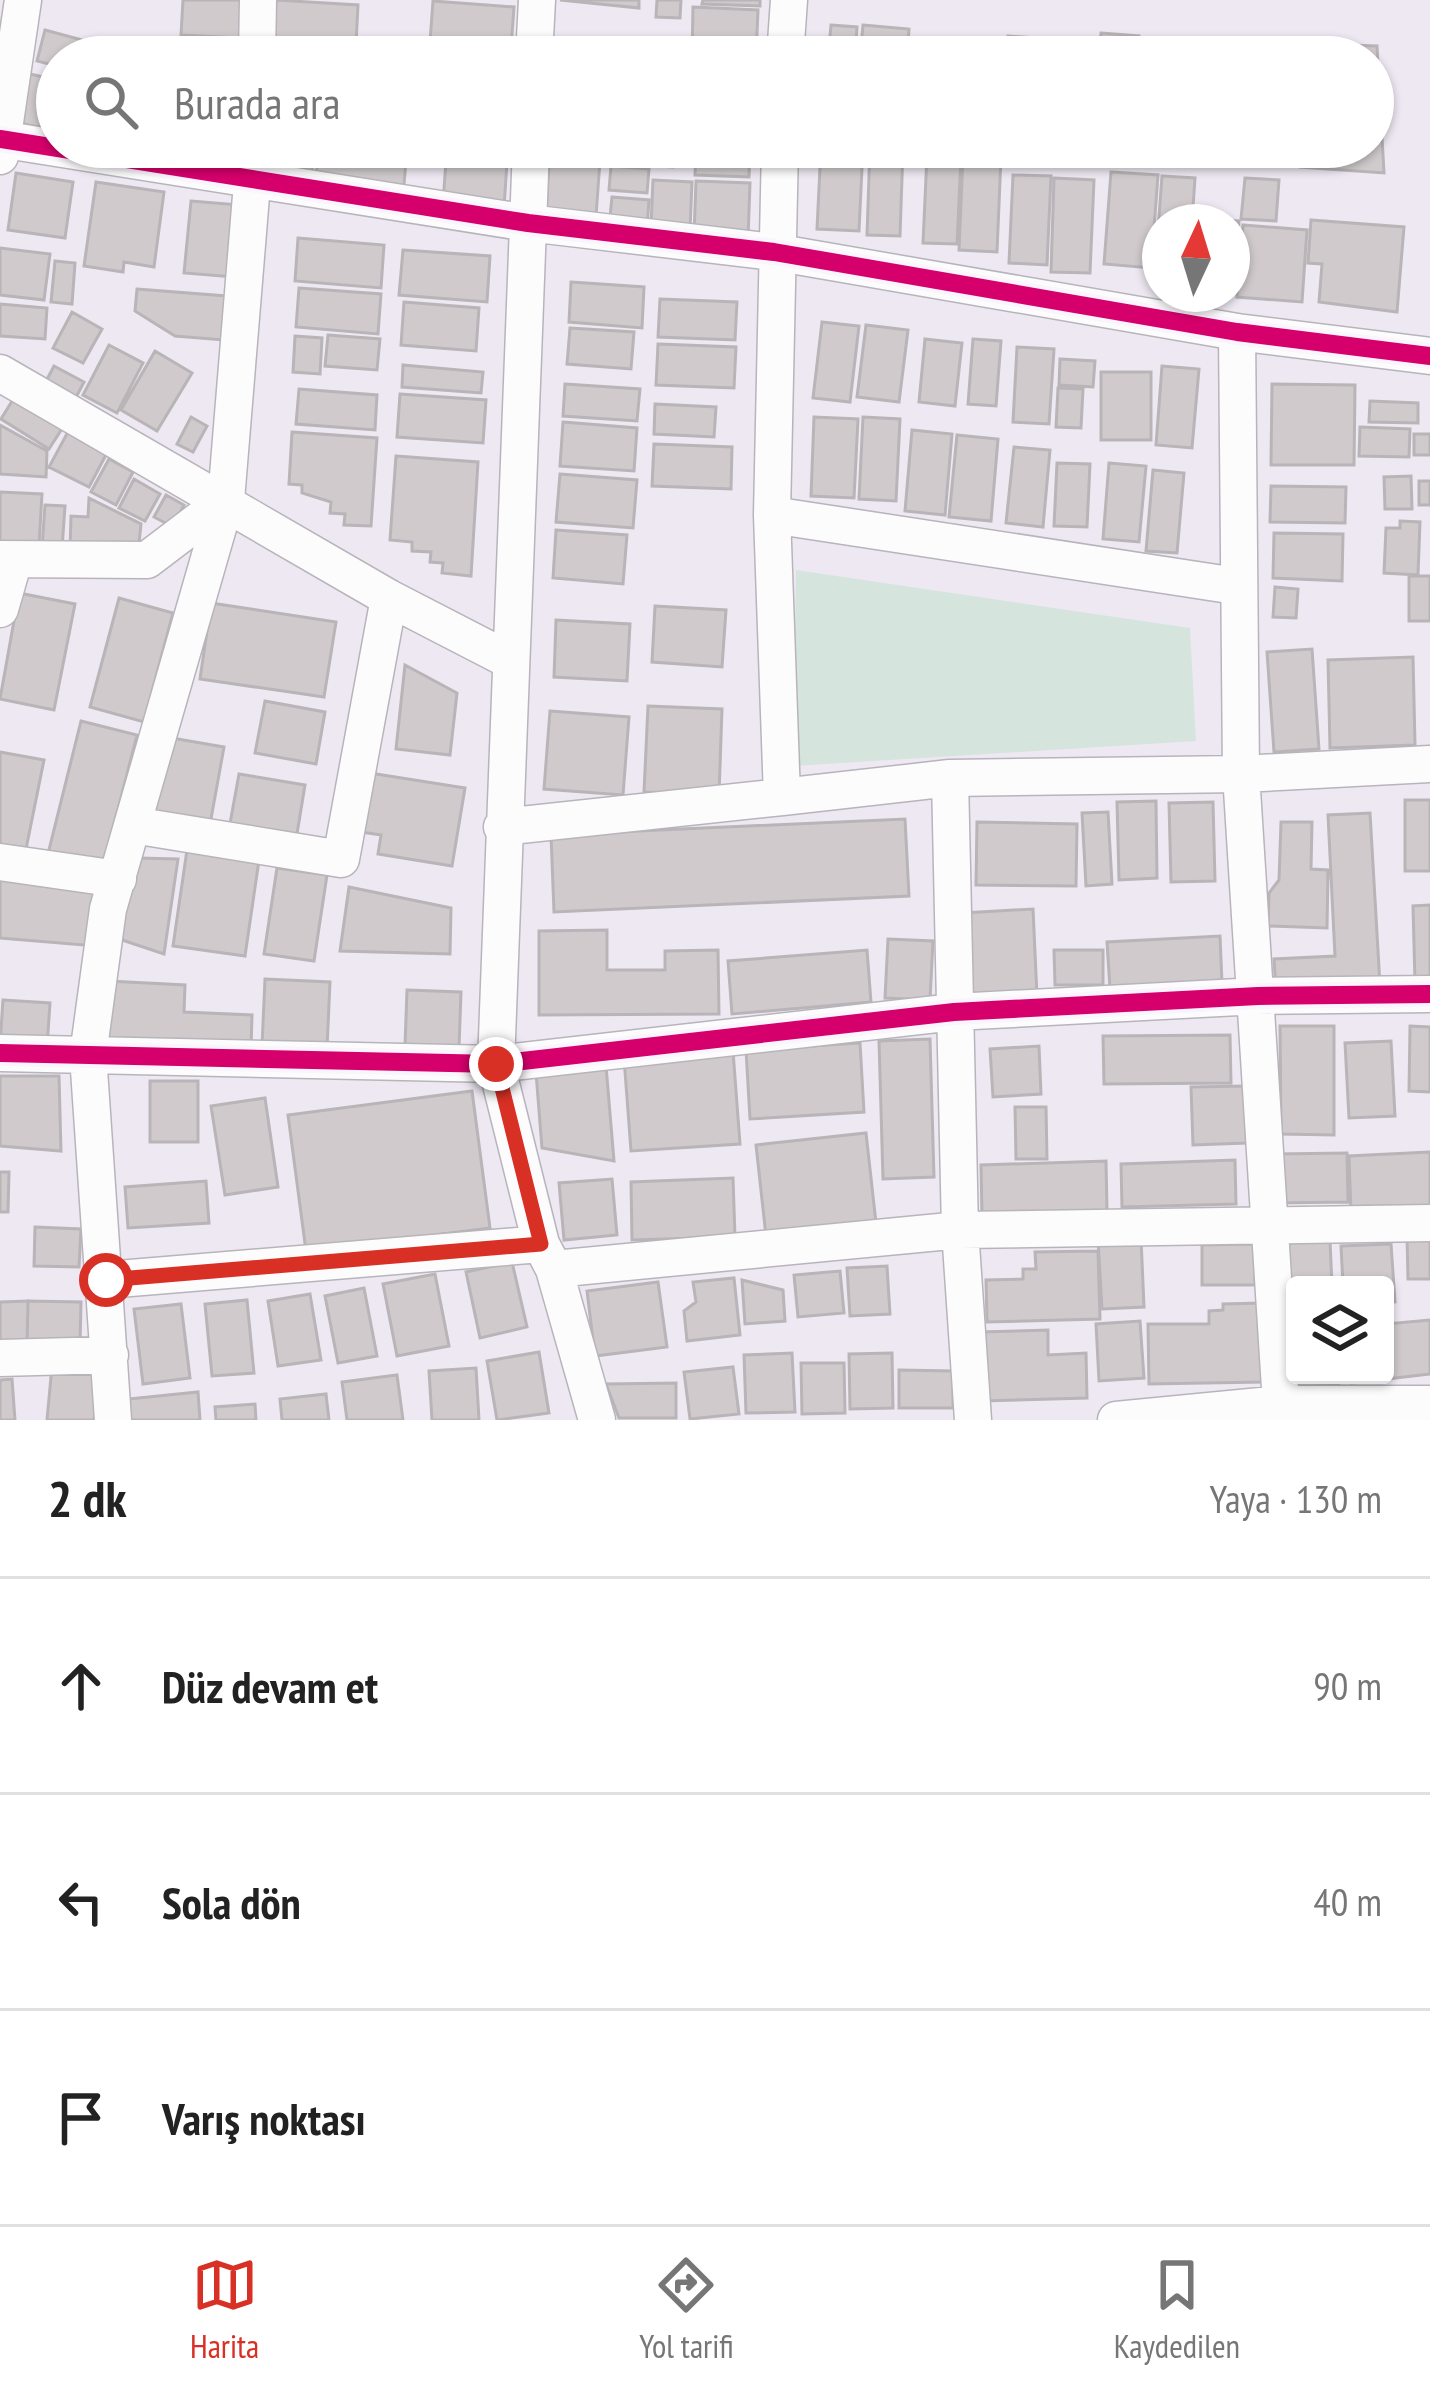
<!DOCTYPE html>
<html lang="tr">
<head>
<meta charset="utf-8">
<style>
	:root { --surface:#fff; --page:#f2f2f2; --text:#222; --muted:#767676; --line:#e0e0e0; --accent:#d93025 }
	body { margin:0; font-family:"PT Sans Narrow",sans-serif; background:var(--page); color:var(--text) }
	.controls { position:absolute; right:36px; bottom:36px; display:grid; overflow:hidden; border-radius:12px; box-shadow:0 3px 9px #0004 }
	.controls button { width:108px; height:108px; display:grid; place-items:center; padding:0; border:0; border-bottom:3px solid var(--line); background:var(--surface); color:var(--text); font:60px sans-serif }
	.compass { position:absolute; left:1142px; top:204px; width:108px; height:108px; border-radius:50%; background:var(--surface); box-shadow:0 3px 9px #0004; rotate:4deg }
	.stop { position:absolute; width:36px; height:36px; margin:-27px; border:9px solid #d93025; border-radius:50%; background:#fff }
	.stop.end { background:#d93025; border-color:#fff; box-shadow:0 3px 12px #0008 }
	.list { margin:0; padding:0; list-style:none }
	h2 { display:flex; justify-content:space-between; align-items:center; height:156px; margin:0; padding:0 48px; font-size:51px }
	h2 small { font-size:39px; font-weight:400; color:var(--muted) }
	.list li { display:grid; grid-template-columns:78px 1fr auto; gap:36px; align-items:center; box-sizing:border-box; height:216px; padding:0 48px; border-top:3px solid var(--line) }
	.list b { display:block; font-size:45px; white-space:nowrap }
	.list em { font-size:39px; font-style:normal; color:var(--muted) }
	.icon { flex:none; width:66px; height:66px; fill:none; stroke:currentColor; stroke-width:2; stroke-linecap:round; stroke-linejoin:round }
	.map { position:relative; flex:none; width:1430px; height:1420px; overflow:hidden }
	.search { position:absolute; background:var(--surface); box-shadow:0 3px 9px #0004; left:36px; right:36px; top:36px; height:132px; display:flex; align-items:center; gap:30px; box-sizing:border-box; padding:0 42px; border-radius:66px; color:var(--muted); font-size:45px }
	.sheet { height:804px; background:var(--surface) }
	nav { display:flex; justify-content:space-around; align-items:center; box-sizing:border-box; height:168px; border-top:3px solid var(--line); background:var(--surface); font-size:33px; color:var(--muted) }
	nav a { display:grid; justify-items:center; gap:6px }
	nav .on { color:var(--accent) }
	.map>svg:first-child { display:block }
</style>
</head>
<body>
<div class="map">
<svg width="1430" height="1420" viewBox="0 0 1430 1420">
	<rect width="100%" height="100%" fill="#eee8f2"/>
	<path fill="#d6e4de" d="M 796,570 L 1190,628 L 1196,741 L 793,766 Z"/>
	<path fill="#d0cacc" stroke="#b9b4b7" stroke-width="3" d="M 183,0 L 243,0 L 241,38 L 181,35 Z
		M 276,0 L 358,5 L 356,45 L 273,40 Z
		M 560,0 L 639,0 L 639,8 Z
		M 657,0 L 681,0 L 680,18 L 656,17 Z
		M 703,0 L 760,0 L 760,6 L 702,4 Z
		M 433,1 L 514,7 L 511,48 L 430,42 Z
		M 693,7 L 758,10 L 756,57 L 692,57 Z
		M 831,25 L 857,27 L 855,57 L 828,57 Z
		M 863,25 L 909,29 L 907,57 L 860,57 Z
		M 45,30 L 86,41 L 82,57 L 57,57 L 57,66 L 37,61 Z
		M 1101,33 L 1139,36 L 1138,50 L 1100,47 Z
		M 1008,36 L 1049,39 L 1048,55 L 1007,52 Z
		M 560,41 L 636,47 L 635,57 L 559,57 Z
		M 1290,43 L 1377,46 L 1384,173 L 1300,167 L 1298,147 L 1373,147 L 1373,57 L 1292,57 Z
		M 270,44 L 348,49 L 347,57 L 270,57 Z
		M 403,44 L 514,52 L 513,57 L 402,57 Z
		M 950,47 L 996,50 L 995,57 L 949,57 Z
		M 172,49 L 235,57 L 171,57 Z
		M 1190,49 L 1267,55 L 1267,57 L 1189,57 Z
		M 30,74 L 57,80 L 57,131 L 20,123 Z
		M 178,147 L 230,147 L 228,156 Z
		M 265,147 L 314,147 L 312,172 L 264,168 Z
		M 319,147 L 407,147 L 404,185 L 316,177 Z
		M 447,147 L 508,147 L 504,208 L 443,203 Z
		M 550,147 L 601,147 L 596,216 L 546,213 Z
		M 644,147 L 675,147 L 673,167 L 643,165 Z
		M 821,147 L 863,147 L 859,231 L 817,229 Z
		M 870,147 L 903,149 L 900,236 L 867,235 Z
		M 1189,147 L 1260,147 L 1223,148 L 1222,158 L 1188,155 Z
		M 696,148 L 750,150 L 749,177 L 695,175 Z
		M 927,155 L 961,157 L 957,244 L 923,243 Z
		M 963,156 L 1001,157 L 997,252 L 959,250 Z
		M 611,166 L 649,169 L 647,193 L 609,190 Z
		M 1111,172 L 1158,175 L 1151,268 L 1104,264 Z
		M 16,173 L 73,182 L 65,238 L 8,230 Z
		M 1013,175 L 1051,176 L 1047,265 L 1009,263 Z
		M 1162,176 L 1195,178 L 1192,222 L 1160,222 L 1160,270 L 1155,270 Z
		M 1054,178 L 1094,180 L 1090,273 L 1051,272 Z
		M 1245,178 L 1279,180 L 1276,221 L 1241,219 Z
		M 653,180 L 692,182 L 690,229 L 651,226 Z
		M 696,181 L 750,183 L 748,238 L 694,235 Z
		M 96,182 L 164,192 L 154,267 L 124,262 L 123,272 L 84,266 Z
		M 612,197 L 649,200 L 647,228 L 609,226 Z
		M 191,201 L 240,205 L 233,277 L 184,273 Z
		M 1200,217 L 1239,221 L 1233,289 L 1232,222 L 1200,222 Z
		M 1311,220 L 1404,227 L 1397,312 L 1319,302 L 1322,264 L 1308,263 Z
		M 1243,225 L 1307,230 L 1302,302 L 1237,297 Z
		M 298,238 L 384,245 L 381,288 L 295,281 Z
		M 0,248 L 50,254 L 44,300 L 0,295 Z
		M 403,250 L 490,256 L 487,302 L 399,295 Z
		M 55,261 L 75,263 L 72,304 L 51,302 Z
		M 571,282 L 644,287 L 642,328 L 569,322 Z
		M 299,288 L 381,294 L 378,334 L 296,327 Z
		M 137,289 L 226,296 L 223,340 L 175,336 L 135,311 Z
		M 660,299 L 737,302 L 735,340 L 658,337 Z
		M 404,302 L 479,308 L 476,351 L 401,345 Z
		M 0,304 L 47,308 L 45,339 L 0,336 Z
		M 72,312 L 102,329 L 83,363 L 53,348 Z
		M 822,322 L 859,326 L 850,402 L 813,398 Z
		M 866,325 L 908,330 L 899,402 L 857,397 Z
		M 570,328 L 634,332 L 631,369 L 567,364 Z
		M 328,335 L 380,339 L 377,370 L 325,366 Z
		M 295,336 L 322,338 L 320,374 L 293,372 Z
		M 925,339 L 962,343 L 955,406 L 919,402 Z
		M 973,339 L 1001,341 L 996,406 L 968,404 Z
		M 658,344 L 736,347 L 734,388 L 656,385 Z
		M 109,345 L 143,363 L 117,413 L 83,395 Z
		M 1017,347 L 1054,349 L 1049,424 L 1013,422 Z
		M 155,351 L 192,373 L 157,431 L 121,410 Z
		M 1060,359 L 1095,361 L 1093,387 L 1059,385 Z
		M 403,365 L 483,372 L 481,393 L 402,387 Z
		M 54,366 L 84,382 L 74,401 L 44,385 Z
		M 1162,366 L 1199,369 L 1192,448 L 1156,445 Z
		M 1101,372 L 1151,372 L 1151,440 L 1101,440 Z
		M 565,384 L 640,389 L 637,421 L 563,416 Z
		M 1272,384 L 1355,385 L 1354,465 L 1271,465 Z
		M 1058,388 L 1083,389 L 1081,428 L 1056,427 Z
		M 299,389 L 377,395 L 375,430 L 296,424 Z
		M 17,393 L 65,424 L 49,449 L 1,419 Z
		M 400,394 L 486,400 L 483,443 L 397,437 Z
		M 1370,401 L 1418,403 L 1418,423 L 1369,422 Z
		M 655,404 L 716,407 L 714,437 L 654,434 Z
		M 191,417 L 207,426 L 193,452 L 177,444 Z
		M 814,417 L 858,419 L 854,498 L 811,496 Z
		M 863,417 L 900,419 L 896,501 L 859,499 Z
		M 563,422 L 637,428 L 634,471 L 560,466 Z
		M 0,425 L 47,451 L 46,477 L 0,474 Z
		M 1360,427 L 1410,429 L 1409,457 L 1359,456 Z
		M 69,430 L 108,451 L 89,487 L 49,467 Z
		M 912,430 L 952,434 L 945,515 L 905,511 Z
		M 292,432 L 377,438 L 371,526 L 344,525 L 345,514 L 330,513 L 331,502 L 302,493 L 302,485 L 289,484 Z
		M 1414,434 L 1430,434 L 1430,455 L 1414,455 Z
		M 957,435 L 998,439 L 991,521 L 949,517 Z
		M 654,444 L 732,447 L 731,489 L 652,486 Z
		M 1014,447 L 1050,450 L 1043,527 L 1006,523 Z
		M 396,456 L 478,462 L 471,576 L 442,573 L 443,563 L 430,562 L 431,552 L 412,551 L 412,542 L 390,540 Z
		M 109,459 L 133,472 L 116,505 L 91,492 Z
		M 1057,463 L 1090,464 L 1087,527 L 1054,526 Z
		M 1109,463 L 1146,466 L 1139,542 L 1103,539 Z
		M 1153,470 L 1184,473 L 1177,553 L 1146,551 Z
		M 560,474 L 637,480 L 633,528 L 556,522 Z
		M 1411,476 L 1412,509 L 1385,509 L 1384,477 Z
		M 134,479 L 160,494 L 145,521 L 119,508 Z
		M 1419,481 L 1430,481 L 1430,505 L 1419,505 Z
		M 1271,486 L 1346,487 L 1345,523 L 1270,522 Z
		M 0,492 L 42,494 L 39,545 L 0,543 Z
		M 166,495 L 184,505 L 173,527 L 154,517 Z
		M 89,498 L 141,524 L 138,553 L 70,549 L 71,516 L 88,517 Z
		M 45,505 L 65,506 L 62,549 L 42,548 Z
		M 1400,521 L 1420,522 L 1418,575 L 1384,573 L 1386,528 L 1400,528 Z
		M 556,530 L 627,535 L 623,584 L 553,578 Z
		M 1274,533 L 1343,534 L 1342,581 L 1273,578 Z
		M 1409,576 L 1430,576 L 1430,621 L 1409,621 Z
		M 1275,587 L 1298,589 L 1296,618 L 1273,617 Z
		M 19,593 L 75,604 L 54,710 L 0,699 Z
		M 119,598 L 173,613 L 144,722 L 90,707 Z
		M 211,603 L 336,622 L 324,697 L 200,679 Z
		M 655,606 L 726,610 L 722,667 L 652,662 Z
		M 556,620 L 630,624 L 627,681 L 554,677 Z
		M 1312,649 L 1319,749 L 1274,752 L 1267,652 Z
		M 1413,657 L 1415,745 L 1330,748 L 1328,660 Z
		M 405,665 L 457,693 L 450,755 L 396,749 Z
		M 265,701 L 325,712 L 316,764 L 255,753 Z
		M 648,706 L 722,709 L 719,795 L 644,792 Z
		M 550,711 L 629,717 L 623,795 L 544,789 Z
		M 81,721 L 137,735 L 103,868 L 48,854 Z
		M 166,737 L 224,747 L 209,830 L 151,819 Z
		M 0,752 L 44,760 L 24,859 L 0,854 Z
		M 370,773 L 465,788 L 452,866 L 378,854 L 381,835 L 361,832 Z
		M 239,774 L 305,785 L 296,840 L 229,829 Z
		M 1405,800 L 1430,800 L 1430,871 L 1405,871 Z
		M 1156,801 L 1157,878 L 1119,880 L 1117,802 Z
		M 1213,802 L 1215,881 L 1171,882 L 1169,803 Z
		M 1108,812 L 1112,884 L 1086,886 L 1082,813 Z
		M 1370,813 L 1380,985 L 1276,991 L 1274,959 L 1335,956 L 1328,815 Z
		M 905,819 L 909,896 L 554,912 L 551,835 Z
		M 977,822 L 1077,824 L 1076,886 L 976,885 Z
		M 1281,822 L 1312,822 L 1311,869 L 1328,870 L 1327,928 L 1268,926 L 1269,893 L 1279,880 Z
		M 187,850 L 259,860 L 245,956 L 173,946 Z
		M 137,858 L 178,859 L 164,954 L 119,939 Z
		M 277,868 L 327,875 L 314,961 L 264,954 Z
		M 0,874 L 100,882 L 95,946 L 0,938 Z
		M 349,887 L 451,908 L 450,954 L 340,951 Z
		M 1430,905 L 1430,982 L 1415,983 L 1413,906 Z
		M 1033,909 L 1037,996 L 969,1000 L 964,913 Z
		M 607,930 L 607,970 L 665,970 L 665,951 L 718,950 L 719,1014 L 539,1015 L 539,931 Z
		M 1220,936 L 1222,983 L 1110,989 L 1107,942 Z
		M 888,939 L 933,941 L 930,1000 L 885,998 Z
		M 867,950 L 871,1002 L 732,1014 L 728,961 Z
		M 1054,950 L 1103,950 L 1103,985 L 1055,985 Z
		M 265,979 L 330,982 L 327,1049 L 262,1046 Z
		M 108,981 L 185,985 L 184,1012 L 252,1015 L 251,1049 L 105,1043 Z
		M 407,990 L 461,992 L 459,1048 L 405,1046 Z
		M 3,1000 L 50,1003 L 47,1047 L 0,1044 Z
		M 1280,1026 L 1334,1026 L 1334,1135 L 1281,1134 Z
		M 1410,1026 L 1430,1027 L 1430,1092 L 1409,1091 Z
		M 1230,1035 L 1231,1083 L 1104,1084 L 1103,1036 Z
		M 930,1039 L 934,1177 L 883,1179 L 879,1041 Z
		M 1391,1041 L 1395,1116 L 1349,1118 L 1345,1043 Z
		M 860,1043 L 864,1112 L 750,1119 L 746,1050 Z
		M 1039,1046 L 1041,1094 L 993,1097 L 990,1049 Z
		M 733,1051 L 740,1144 L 631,1151 L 624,1058 Z
		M 605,1054 L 614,1161 L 542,1148 L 535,1060 Z
		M 0,1076 L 59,1076 L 61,1151 L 0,1146 Z
		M 150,1081 L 198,1081 L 198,1142 L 150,1142 Z
		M 1245,1086 L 1247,1143 L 1193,1145 L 1191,1087 Z
		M 472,1091 L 490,1228 L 306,1251 L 288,1115 Z
		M 265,1098 L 278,1187 L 225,1195 L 211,1106 Z
		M 1015,1107 L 1046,1107 L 1047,1159 L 1016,1159 Z
		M 866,1133 L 876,1223 L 766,1236 L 756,1145 Z
		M 1430,1152 L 1430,1210 L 1351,1213 L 1349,1156 Z
		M 1347,1153 L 1348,1202 L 1275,1203 L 1275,1154 Z
		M 1235,1160 L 1236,1204 L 1122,1207 L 1121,1164 Z
		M 1106,1161 L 1107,1211 L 982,1216 L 981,1165 Z
		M 0,1172 L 9,1172 L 8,1212 L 0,1212 Z
		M 733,1178 L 735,1237 L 632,1240 L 631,1182 Z
		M 612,1179 L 617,1235 L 564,1240 L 559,1183 Z
		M 206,1181 L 209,1223 L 128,1228 L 125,1187 Z
		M 35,1227 L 81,1229 L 79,1267 L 34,1266 Z
		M 1407,1236 L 1430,1236 L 1430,1279 L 1408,1279 Z
		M 1141,1238 L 1144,1307 L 1102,1309 L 1098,1240 Z
		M 1330,1241 L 1332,1285 L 1295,1285 L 1295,1306 L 1283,1307 L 1281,1243 Z
		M 1254,1244 L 1255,1285 L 1202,1285 L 1202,1245 Z
		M 1391,1244 L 1395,1302 L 1385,1303 L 1385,1285 L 1343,1285 L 1341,1246 Z
		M 1098,1251 L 1100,1319 L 987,1322 L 986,1280 L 1023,1279 L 1023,1269 L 1036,1269 L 1035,1252 Z
		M 512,1262 L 527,1327 L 480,1338 L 466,1272 Z
		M 887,1266 L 890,1314 L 850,1316 L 847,1268 Z
		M 840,1271 L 844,1313 L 798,1317 L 794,1275 Z
		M 435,1274 L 449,1346 L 397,1356 L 383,1284 Z
		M 734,1278 L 740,1335 L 687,1341 L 684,1311 L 696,1302 L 693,1282 Z
		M 742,1280 L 783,1290 L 785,1321 L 745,1324 Z
		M 658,1282 L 667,1347 L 595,1356 L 587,1291 Z
		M 364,1288 L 377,1356 L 338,1363 L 325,1296 Z
		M 310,1294 L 321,1360 L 278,1366 L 268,1301 Z
		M 247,1300 L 254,1373 L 212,1376 L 205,1304 Z
		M 28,1301 L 81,1302 L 80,1346 L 27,1345 Z
		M 28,1301 L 27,1345 L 0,1345 L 0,1302 Z
		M 1262,1303 L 1263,1382 L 1149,1384 L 1148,1324 L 1209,1324 L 1209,1311 L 1223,1310 L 1223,1304 Z
		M 181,1304 L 190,1378 L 143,1384 L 134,1309 Z
		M 1430,1320 L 1430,1374 L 1352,1383 L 1351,1375 L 1385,1375 L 1385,1324 Z
		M 1140,1321 L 1144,1378 L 1099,1381 L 1096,1324 Z
		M 1048,1330 L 1048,1355 L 1086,1353 L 1087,1398 L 982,1401 L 980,1332 Z
		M 1295,1331 L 1295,1375 L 1338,1375 L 1339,1385 L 1288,1388 L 1285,1332 Z
		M 539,1352 L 549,1413 L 497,1420 L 487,1361 Z
		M 792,1353 L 795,1412 L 746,1413 L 744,1355 Z
		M 892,1353 L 893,1408 L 850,1409 L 849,1354 Z
		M 801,1363 L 844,1363 L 845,1413 L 802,1414 Z
		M 52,1366 L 99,1370 L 94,1420 L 47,1420 Z
		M 733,1367 L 739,1414 L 690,1419 L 684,1372 Z
		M 476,1368 L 479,1420 L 432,1420 L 429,1371 Z
		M 899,1370 L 953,1371 L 953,1408 L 899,1408 Z
		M 397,1375 L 403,1420 L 347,1420 L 342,1382 Z
		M 12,1379 L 15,1420 L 0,1420 L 0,1380 Z
		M 676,1383 L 676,1418 L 619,1418 L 606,1384 Z
		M 198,1392 L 200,1420 L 130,1420 L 128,1399 Z
		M 326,1394 L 329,1420 L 282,1420 L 280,1399 Z
		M 255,1404 L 256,1420 L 216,1420 L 215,1407 Z"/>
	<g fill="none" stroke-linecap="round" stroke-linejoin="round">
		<g stroke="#b8b4bb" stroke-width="39">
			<path id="minor" d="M 257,57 L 258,0
				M 534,57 L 537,0
				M 785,57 L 789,0
				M 0,139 L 528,223 L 774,252 L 1237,332 L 1430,356
				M 531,147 L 496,1064 L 541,1244 L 554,1269 L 597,1420
				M 0,156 L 23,0
				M 1237,332 L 1241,774 L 1281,1404
				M 0,373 L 389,598 L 509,660
				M 772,515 L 1236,586
				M 0,559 L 147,560 L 226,500
				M 0,609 L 14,560
				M 950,778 L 960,1230 L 973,1420
				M 782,797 L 950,778 L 1241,774 L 1430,764
				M 133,825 L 341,859 L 389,598
				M 502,827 L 782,797 L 772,515 L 780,147
				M 0,862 L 118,879
				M 0,1053 L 496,1064 L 954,1012 L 1258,996 L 1430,994
				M 554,1269 L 960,1230 L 1430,1223
				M 106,1280 L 541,1244
				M 0,1358 L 110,1355
				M 113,1420 L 88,1055 L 108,909 L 226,500 L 255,147
				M 1116,1420 L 1281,1404 L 1430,1404"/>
		</g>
		<use href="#minor" stroke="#fcfcfd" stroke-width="36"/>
		<g stroke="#faf4fd" stroke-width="26">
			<path id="cycleway" d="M 0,139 L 528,223 L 774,252 L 1237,332 L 1430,356
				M 0,1053 L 496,1064 L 954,1012 L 1258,996 L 1430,994"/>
		</g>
		<use href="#cycleway" stroke="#d6006c" stroke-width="18"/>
	</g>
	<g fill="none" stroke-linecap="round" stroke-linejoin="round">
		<path stroke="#d93025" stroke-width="15" d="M 106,1280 L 541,1244 L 496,1064"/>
	</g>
</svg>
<div class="controls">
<button><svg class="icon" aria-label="layers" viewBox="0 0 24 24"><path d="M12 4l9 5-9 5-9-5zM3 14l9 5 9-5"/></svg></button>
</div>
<svg class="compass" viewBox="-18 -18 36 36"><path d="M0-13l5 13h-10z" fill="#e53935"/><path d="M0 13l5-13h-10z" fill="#767676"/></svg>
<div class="stop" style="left:106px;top:1280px"></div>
<div class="stop end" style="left:496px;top:1064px"></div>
<div class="search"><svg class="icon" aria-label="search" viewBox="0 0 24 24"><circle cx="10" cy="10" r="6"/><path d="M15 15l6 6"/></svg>Burada ara</div>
</div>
<section class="sheet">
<h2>2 dk<small>Yaya · 130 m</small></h2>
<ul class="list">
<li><svg class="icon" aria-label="ahead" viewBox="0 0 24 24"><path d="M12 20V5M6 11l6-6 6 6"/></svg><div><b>Düz devam et</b></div><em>90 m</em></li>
<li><svg class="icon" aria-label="left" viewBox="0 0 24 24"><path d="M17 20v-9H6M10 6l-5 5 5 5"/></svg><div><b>Sola dön</b></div><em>40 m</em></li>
<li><svg class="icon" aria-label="arrive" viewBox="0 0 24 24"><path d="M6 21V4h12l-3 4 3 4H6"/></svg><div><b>Varış noktası</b></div></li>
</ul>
</section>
<nav>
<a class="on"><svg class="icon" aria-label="map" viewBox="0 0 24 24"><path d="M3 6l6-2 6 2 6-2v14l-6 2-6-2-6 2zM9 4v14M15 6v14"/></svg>Harita</a>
<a><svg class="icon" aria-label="directions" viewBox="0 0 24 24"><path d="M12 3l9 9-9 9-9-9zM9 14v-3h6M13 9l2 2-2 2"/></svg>Yol tarifi</a>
<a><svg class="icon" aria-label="saved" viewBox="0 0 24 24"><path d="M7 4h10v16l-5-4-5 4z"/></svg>Kaydedilen</a>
</nav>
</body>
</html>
